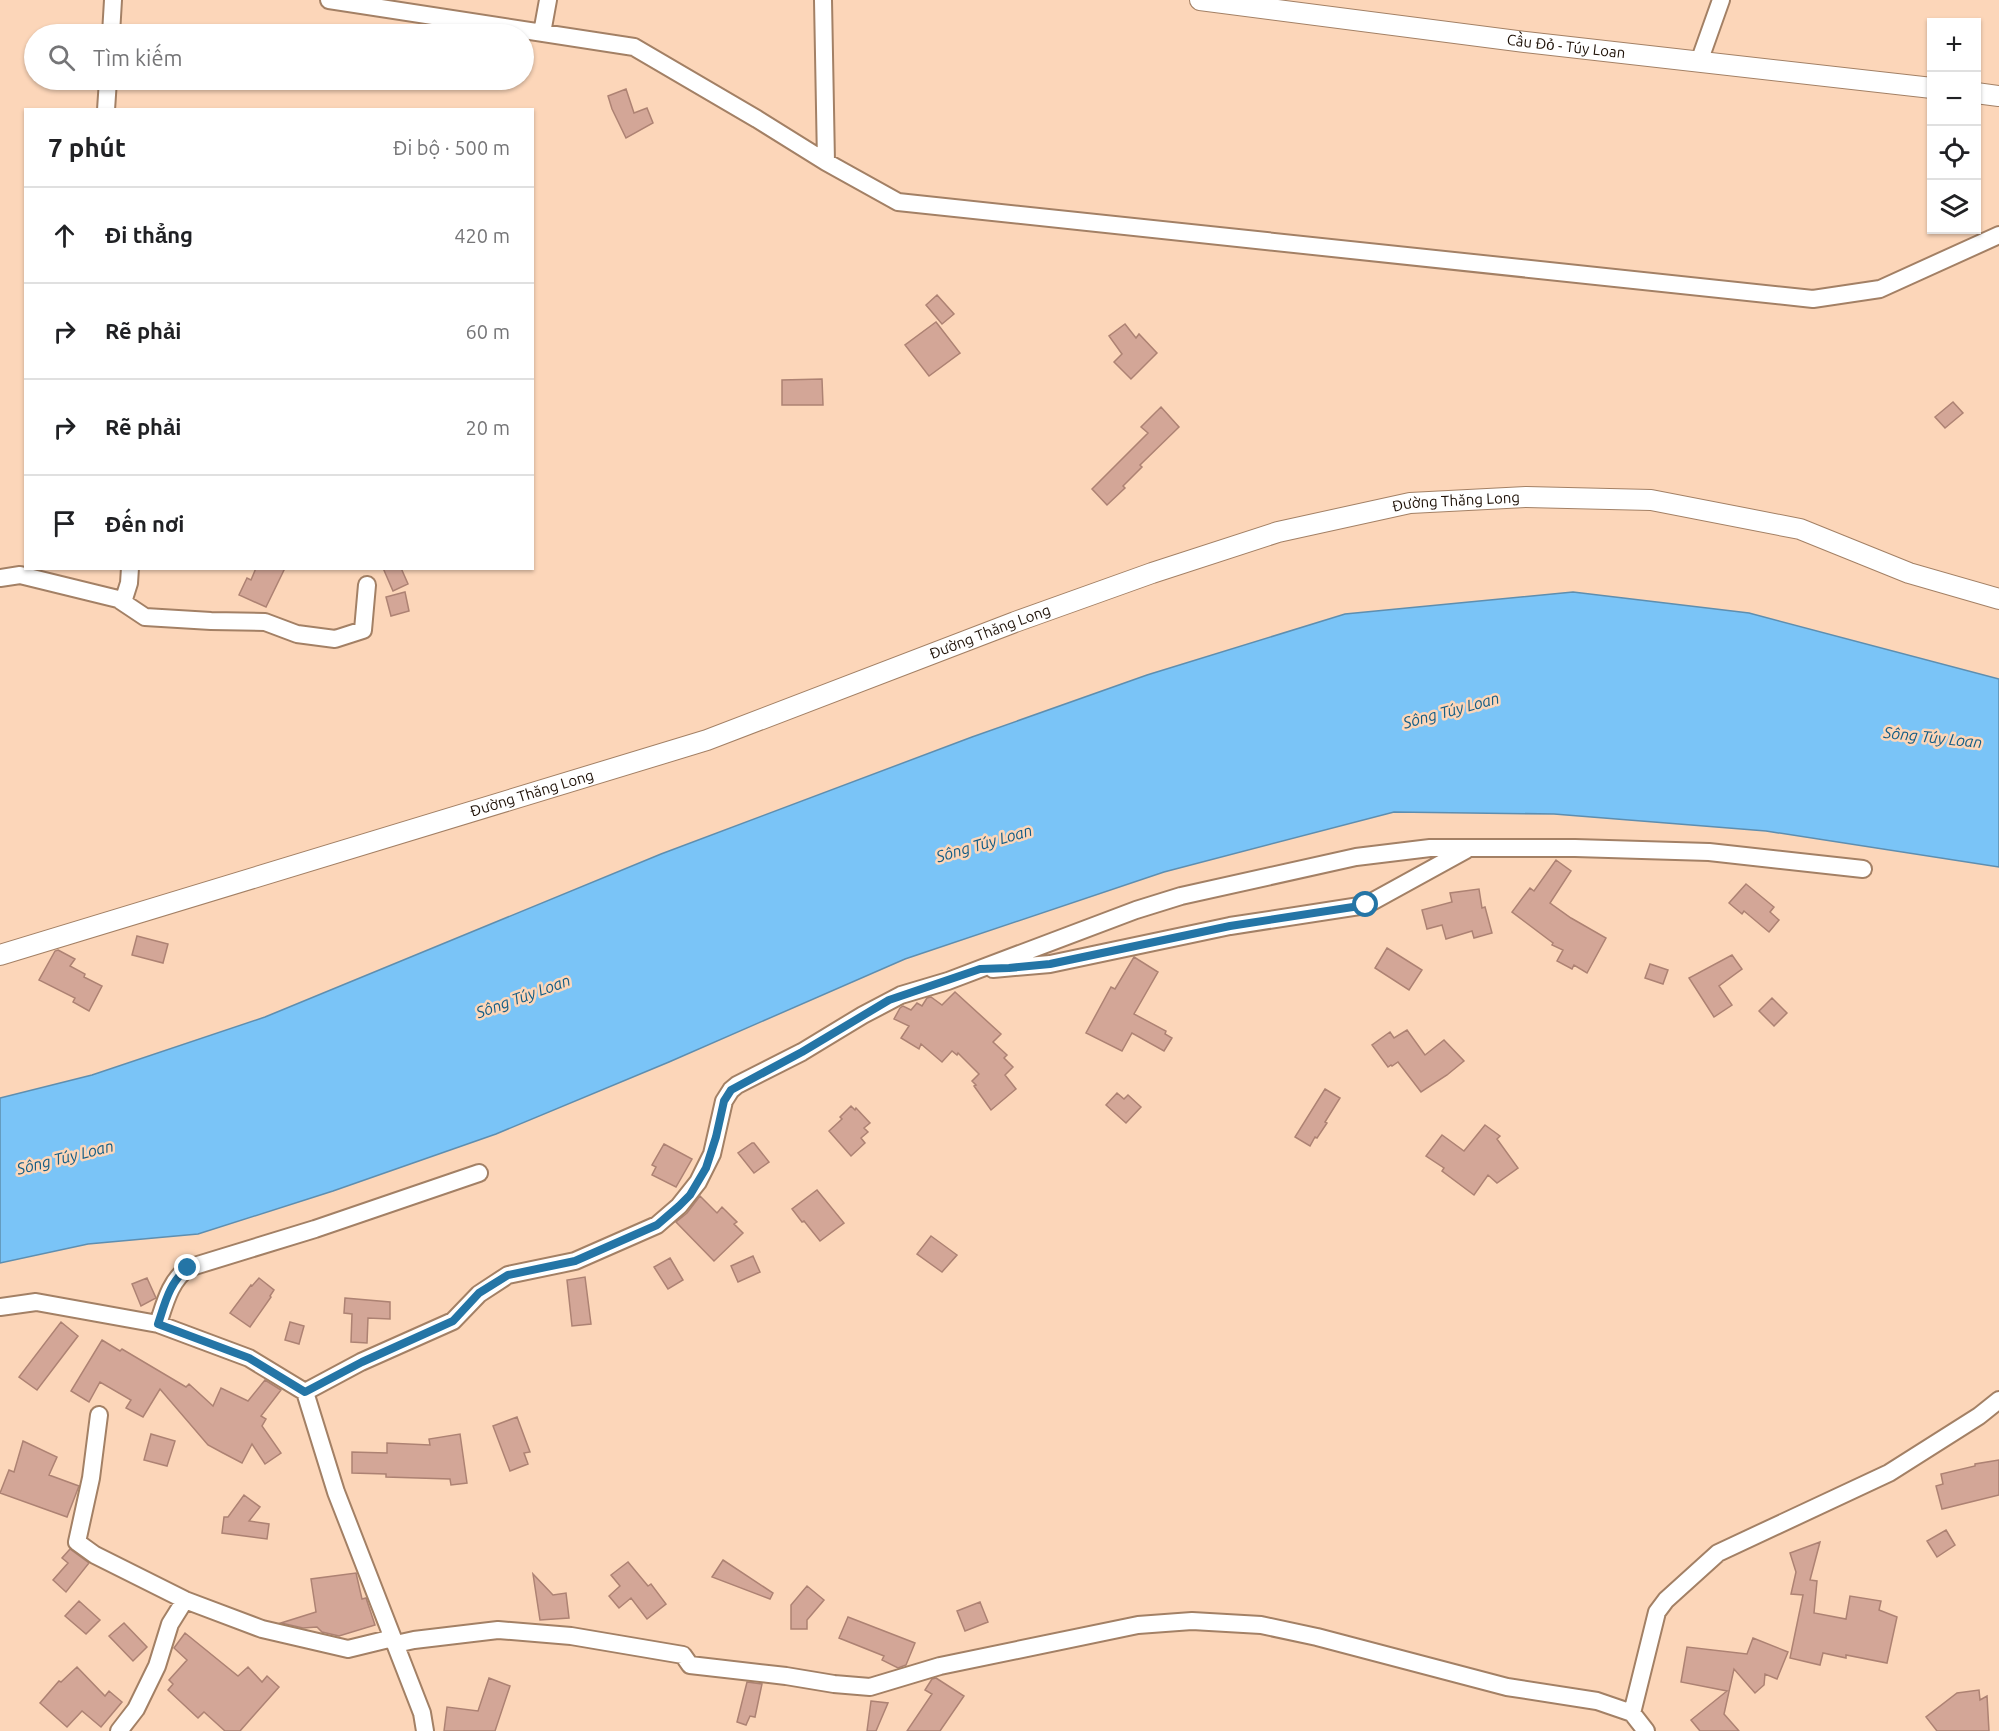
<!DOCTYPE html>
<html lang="vi">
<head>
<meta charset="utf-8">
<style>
	:root { --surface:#fff; --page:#f2f2f2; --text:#202124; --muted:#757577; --line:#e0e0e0 }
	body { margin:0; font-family:Ubuntu,sans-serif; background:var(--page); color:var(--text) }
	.controls { position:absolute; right:18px; top:18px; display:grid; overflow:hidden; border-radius:0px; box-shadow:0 2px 4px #0004 }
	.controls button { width:54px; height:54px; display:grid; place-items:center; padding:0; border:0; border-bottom:2px solid var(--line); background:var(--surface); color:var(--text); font:30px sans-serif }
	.stop { position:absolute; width:18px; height:18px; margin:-14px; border:4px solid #2475a6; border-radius:50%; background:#fff }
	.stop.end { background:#2475a6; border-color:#fff; box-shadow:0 2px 6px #0008 }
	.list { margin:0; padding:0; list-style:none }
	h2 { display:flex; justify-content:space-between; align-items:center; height:78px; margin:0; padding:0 24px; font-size:26px }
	h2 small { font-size:20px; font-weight:400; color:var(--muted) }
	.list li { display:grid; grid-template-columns:39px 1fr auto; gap:18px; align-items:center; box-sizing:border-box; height:96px; padding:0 24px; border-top:2px solid var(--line) }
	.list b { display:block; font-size:22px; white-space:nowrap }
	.list em { font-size:20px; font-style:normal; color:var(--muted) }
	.icon { flex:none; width:33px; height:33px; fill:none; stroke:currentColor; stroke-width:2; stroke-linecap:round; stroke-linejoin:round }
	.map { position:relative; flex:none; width:1999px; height:1731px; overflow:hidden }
	.search { position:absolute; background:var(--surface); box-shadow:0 2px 4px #0004; left:24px; top:24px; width:510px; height:66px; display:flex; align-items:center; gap:15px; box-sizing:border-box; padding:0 21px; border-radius:33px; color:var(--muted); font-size:22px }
	.panel { position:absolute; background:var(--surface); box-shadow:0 2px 4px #0004; left:24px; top:108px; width:510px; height:462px; border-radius:0px }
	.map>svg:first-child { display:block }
</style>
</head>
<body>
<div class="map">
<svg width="1999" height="1731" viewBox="0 0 1999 1731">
	<rect width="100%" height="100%" fill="#fcd6b9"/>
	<path fill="#7ac4f7" stroke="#5e8eaf" stroke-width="1.5" d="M 1573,592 L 1749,613 L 1999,679 L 1999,867 L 1766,831 L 1554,814 L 1394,812 L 1164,872 L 905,959 L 669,1062 L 496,1134 L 333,1191 L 198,1234 L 88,1244 L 0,1263 L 0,1098 L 92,1075 L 265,1017 L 661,854 L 972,737 L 1147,675 L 1345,614 Z"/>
	<path fill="#d3a697" stroke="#ad8273" stroke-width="1.5" d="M 626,89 L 634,113 L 647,108 L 653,123 L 626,138 L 612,109 L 608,96 Z
		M 937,295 L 954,314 L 942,324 L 926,305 Z
		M 936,322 L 960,353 L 929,376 L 905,345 Z
		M 1125,324 L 1136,338 L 1139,334 L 1157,353 L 1131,379 L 1114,362 L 1122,354 L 1109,336 Z
		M 822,379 L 823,405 L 782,405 L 782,380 Z
		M 1953,402 L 1963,413 L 1945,428 L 1935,417 Z
		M 1161,407 L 1179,427 L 1140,465 L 1142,467 L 1123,486 L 1125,488 L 1107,505 L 1092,489 L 1148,433 L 1141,427 Z
		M 256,568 L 285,568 L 266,607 L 239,595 L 247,578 L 251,580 Z
		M 383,568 L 401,568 L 408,584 L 393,591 Z
		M 405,592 L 409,611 L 391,616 L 386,597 Z
		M 1556,860 L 1571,871 L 1550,903 L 1571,918 L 1606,938 L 1587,973 L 1574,965 L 1572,969 L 1557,961 L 1563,950 L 1552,945 L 1553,943 L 1512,912 L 1530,888 L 1534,891 Z
		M 1746,884 L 1774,907 L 1770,912 L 1779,920 L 1769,932 L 1744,911 L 1742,914 L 1729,903 Z
		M 1479,889 L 1482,908 L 1485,907 L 1492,933 L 1474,938 L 1472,931 L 1446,939 L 1442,925 L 1427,929 L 1422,910 L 1452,902 L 1450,893 Z
		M 137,936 L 168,944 L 163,963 L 132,955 Z
		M 1387,948 L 1422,970 L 1409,990 L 1375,968 Z
		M 58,950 L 75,959 L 70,966 L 85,974 L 84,977 L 102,986 L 89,1011 L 73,1002 L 75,998 L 39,980 L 55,951 Z
		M 1732,955 L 1742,969 L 1719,986 L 1732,1005 L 1714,1017 L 1689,978 Z
		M 1134,957 L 1158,972 L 1134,1014 L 1166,1031 L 1165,1034 L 1172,1038 L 1164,1051 L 1132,1033 L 1122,1051 L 1086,1033 L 1111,987 L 1115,989 Z
		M 1650,964 L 1668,970 L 1663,984 L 1645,978 Z
		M 955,992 L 1001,1034 L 993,1042 L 1007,1055 L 1004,1058 L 1013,1067 L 1005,1075 L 1016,1089 L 991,1110 L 974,1086 L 976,1085 L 972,1081 L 979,1074 L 958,1053 L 957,1055 L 952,1051 L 942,1062 L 921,1044 L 919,1049 L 901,1038 L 909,1026 L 894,1019 L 900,1008 L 903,1006 L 911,1010 L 917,1003 L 922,1006 L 927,998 L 931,997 L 942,1005 Z
		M 1772,998 L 1787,1013 L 1774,1026 L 1759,1011 Z
		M 1407,1030 L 1425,1055 L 1444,1040 L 1464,1061 L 1447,1075 L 1421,1092 L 1398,1062 L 1392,1066 L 1391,1065 L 1388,1067 L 1372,1045 L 1390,1032 L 1394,1038 Z
		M 1325,1089 L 1340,1098 L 1325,1122 L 1327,1123 L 1317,1138 L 1315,1137 L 1310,1146 L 1295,1137 Z
		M 1117,1093 L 1124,1099 L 1128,1095 L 1141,1107 L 1126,1123 L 1106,1105 Z
		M 851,1106 L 855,1110 L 856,1108 L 870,1123 L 864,1128 L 868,1132 L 861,1138 L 865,1143 L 851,1156 L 829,1131 L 842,1119 L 840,1117 Z
		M 1485,1125 L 1500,1136 L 1497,1139 L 1518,1168 L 1497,1183 L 1488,1175 L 1474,1195 L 1442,1171 L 1444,1168 L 1426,1156 L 1442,1135 L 1464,1151 Z
		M 752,1143 L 754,1143 L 769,1162 L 754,1173 L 738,1153 Z
		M 664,1144 L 692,1159 L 676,1187 L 652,1175 L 656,1167 L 652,1165 Z
		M 817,1190 L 844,1223 L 820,1241 L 804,1221 L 802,1222 L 792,1209 Z
		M 700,1196 L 717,1213 L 722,1207 L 737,1222 L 734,1224 L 743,1233 L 714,1261 L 676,1222 L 687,1213 Z
		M 931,1236 L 957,1255 L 942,1272 L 917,1254 Z
		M 753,1256 L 760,1272 L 738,1282 L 731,1266 Z
		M 670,1258 L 683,1280 L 668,1289 L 654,1267 Z
		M 585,1277 L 591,1324 L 572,1326 L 567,1280 Z
		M 147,1278 L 156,1298 L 141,1306 L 132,1284 Z
		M 259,1278 L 274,1290 L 270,1296 L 271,1297 L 250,1327 L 230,1313 L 251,1285 L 252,1286 Z
		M 345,1298 L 390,1302 L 390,1319 L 368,1318 L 367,1343 L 351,1342 L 352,1314 L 344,1313 Z
		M 61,1322 L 78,1336 L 37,1390 L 19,1377 Z
		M 290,1322 L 304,1326 L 299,1344 L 285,1340 Z
		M 102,1340 L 120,1351 L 122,1349 L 186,1387 L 189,1384 L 213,1406 L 221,1388 L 248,1401 L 265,1380 L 281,1390 L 261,1416 L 266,1419 L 262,1426 L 281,1453 L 265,1464 L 252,1444 L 242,1463 L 223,1453 L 208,1445 L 160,1389 L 143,1417 L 126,1408 L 131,1400 L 100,1382 L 89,1402 L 71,1391 Z
		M 517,1417 L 530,1452 L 524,1453 L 528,1464 L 510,1471 L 493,1426 Z
		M 151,1434 L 175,1441 L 167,1466 L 144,1460 Z
		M 460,1434 L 467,1483 L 451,1485 L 450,1479 L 386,1477 L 386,1474 L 352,1473 L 352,1452 L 387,1453 L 387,1443 L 430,1445 L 429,1439 Z
		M 23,1441 L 57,1457 L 49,1475 L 79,1486 L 67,1517 L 0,1493 L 9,1470 L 14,1472 Z
		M 1999,1460 L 1999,1495 L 1942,1509 L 1936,1486 L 1943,1484 L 1941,1474 L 1975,1466 L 1975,1464 Z
		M 244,1495 L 260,1507 L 249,1521 L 269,1524 L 267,1539 L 222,1533 L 224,1517 L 228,1517 Z
		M 1946,1530 L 1955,1545 L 1937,1557 L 1927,1541 Z
		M 1820,1542 L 1810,1580 L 1817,1581 L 1814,1613 L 1846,1619 L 1850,1596 L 1881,1601 L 1879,1610 L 1897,1617 L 1887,1663 L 1846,1655 L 1846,1658 L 1823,1653 L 1820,1665 L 1790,1658 L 1803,1595 L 1791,1594 L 1796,1572 L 1790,1553 Z
		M 70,1549 L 89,1563 L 66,1592 L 53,1580 L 68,1563 L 62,1558 Z
		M 723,1560 L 773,1593 L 770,1599 L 712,1577 Z
		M 628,1562 L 648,1586 L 651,1584 L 666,1604 L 647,1619 L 631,1598 L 619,1608 L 609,1596 L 620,1586 L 611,1575 Z
		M 356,1573 L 362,1599 L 366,1598 L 375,1625 L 339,1636 L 322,1632 L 317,1627 L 303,1628 L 281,1623 L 316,1612 L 311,1579 Z
		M 533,1574 L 553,1595 L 566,1593 L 569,1618 L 540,1620 Z
		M 807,1586 L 824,1600 L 807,1620 L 807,1629 L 791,1629 L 791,1605 Z
		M 79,1601 L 100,1620 L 86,1634 L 65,1616 Z
		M 980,1602 L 988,1622 L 965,1631 L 957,1611 Z
		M 848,1617 L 915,1643 L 906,1665 L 898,1668 L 882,1660 L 884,1656 L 839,1638 Z
		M 124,1623 L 147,1647 L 133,1661 L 109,1636 Z
		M 185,1633 L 238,1676 L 248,1667 L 262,1682 L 267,1676 L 279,1687 L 240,1731 L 225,1731 L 204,1712 L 198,1718 L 168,1690 L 173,1684 L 169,1680 L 187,1660 L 174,1648 Z
		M 1753,1638 L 1788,1652 L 1777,1679 L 1765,1674 L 1764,1685 L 1755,1693 L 1734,1669 L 1724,1714 L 1739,1731 L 1700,1731 L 1691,1720 L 1727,1691 L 1681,1682 L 1687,1647 L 1747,1654 Z
		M 77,1667 L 105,1696 L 109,1691 L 122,1702 L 101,1727 L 82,1711 L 67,1727 L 40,1703 L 59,1681 L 61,1682 Z
		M 489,1678 L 510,1686 L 495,1731 L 444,1731 L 447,1707 L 478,1711 Z
		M 936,1678 L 964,1696 L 940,1731 L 907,1731 L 932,1694 L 925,1690 L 932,1679 Z
		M 747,1682 L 762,1684 L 755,1717 L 750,1716 L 746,1725 L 737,1722 Z
		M 1979,1690 L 1980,1700 L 1987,1696 L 1989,1731 L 1937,1731 L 1926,1717 L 1957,1693 Z
		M 871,1701 L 888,1703 L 876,1731 L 867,1731 Z"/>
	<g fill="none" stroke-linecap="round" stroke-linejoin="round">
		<g stroke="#a38065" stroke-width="20">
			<path id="minor" d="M 329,0 L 634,47 L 757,119 L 826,162
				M 823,0 L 826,162 L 898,202 L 1813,299 L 1880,289 L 1999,235
				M 542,33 L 548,0
				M 111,34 L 113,0
				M 1699,62 L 1721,0
				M 106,110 L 108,80
				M 0,578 L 20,575 L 118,599 L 145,617 L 211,621 L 265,622 L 297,634 L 335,639 L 363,630 L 367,585
				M 123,602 L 129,583 L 130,568
				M 993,969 L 1050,964 L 1230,926 L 1366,905 L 1466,850
				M 0,1307 L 36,1302 L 158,1324 L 249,1358 L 305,1392 L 336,1492 L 422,1713 L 425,1731
				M 158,1324 C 165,1303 170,1281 188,1268 L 315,1229 L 479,1173
				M 305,1392 L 361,1362 L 453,1321 L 479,1294 L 508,1275 L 575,1261 L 657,1225 L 679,1206 L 698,1182 L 712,1154 L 724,1101 L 731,1090 L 737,1085 L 802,1052 L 863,1015 L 901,995 L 948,981 L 1136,910 L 1181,896 L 1356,857 L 1430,848 L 1575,848 L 1709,852 L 1863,869
				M 99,1415 L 91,1478 L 77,1542 L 95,1555 L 185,1600 L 262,1629 L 348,1649 L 393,1638
				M 396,1644 L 414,1640 L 498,1630 L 571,1636 L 683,1655 L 690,1665 L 786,1676 L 834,1684 L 870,1687 L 940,1666 L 1138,1625 L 1192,1621 L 1261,1625 L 1317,1637 L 1507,1687 L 1597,1701 L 1632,1713 L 1646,1731
				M 1632,1713 L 1657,1612 L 1666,1600 L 1718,1553 L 1889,1473 L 1979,1416 L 1999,1400
				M 119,1731 L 136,1709 L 157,1666 L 170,1624 L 185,1600"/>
		</g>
		<g stroke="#a38065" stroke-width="22">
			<g id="tertiary">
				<path id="s1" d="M 1200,0 L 1525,42 L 1932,88"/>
				<path d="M 1976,93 L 1999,96"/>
				<path id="s2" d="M 0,955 L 707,740 L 1015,622 L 1152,573 L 1278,532 L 1410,503 L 1526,497 L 1651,500 L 1800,529 L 1909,573 L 1999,599"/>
			</g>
		</g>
		<use href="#minor" stroke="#fff" stroke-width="16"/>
		<use href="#tertiary" stroke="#fff" stroke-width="20"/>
	</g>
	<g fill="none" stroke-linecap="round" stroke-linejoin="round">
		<path stroke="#2475a6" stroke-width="8" d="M 188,1268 C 170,1281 165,1303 158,1324 L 249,1358 L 305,1392 L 362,1362 L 453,1321 L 479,1293 L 508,1275 L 575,1261 L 657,1225 L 679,1206 L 690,1195 L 706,1168 L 716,1137 L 724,1101 L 731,1090 L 802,1052 L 889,1000 L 980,969 L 1009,968 L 1050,964 L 1230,926 L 1366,905"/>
	</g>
	<g text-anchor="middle" stroke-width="5" stroke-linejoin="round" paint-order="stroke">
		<g font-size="15" fill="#1d1006" stroke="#fcd6b9">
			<text dy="5" stroke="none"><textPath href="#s1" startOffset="369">Cầu Đỏ - Túy Loan</textPath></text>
			<text dy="5" stroke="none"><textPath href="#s2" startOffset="1528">Đường Thăng Long</textPath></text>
			<text dy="5" stroke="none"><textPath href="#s2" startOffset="1042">Đường Thăng Long</textPath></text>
			<text dy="5" stroke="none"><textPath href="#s2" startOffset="556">Đường Thăng Long</textPath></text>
		</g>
		<g font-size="16" font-style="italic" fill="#125c85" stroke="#fcd6b9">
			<text transform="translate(1451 710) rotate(-15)" y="6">Sông Túy Loan</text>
			<text transform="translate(1933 737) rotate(6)" y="6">Sông Túy Loan</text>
			<text transform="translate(984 843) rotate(-16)" y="6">Sông Túy Loan</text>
			<text transform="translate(523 996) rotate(-20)" y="6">Sông Túy Loan</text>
			<text transform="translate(65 1157) rotate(-14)" y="6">Sông Túy Loan</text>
		</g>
	</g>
</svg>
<div class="controls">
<button>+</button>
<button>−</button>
<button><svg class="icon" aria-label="locate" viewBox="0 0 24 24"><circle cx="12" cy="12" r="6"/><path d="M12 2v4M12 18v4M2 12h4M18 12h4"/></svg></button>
<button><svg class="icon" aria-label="layers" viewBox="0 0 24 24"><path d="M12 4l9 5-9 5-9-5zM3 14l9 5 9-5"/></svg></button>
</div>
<div class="stop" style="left:1366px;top:905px"></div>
<div class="stop end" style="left:188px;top:1268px"></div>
<div class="search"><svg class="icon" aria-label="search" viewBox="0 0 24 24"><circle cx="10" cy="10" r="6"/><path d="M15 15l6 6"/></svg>Tìm kiếm</div>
<section class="panel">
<h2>7 phút<small>Đi bộ · 500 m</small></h2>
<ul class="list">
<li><svg class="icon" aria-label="ahead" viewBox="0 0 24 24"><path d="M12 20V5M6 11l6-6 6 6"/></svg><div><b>Đi thẳng</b></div><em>420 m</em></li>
<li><svg class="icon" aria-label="right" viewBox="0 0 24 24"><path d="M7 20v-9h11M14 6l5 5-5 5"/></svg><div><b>Rẽ phải</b></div><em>60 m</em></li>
<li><svg class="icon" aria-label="right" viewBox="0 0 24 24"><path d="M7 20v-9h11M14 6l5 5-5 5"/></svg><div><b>Rẽ phải</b></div><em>20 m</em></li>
<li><svg class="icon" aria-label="arrive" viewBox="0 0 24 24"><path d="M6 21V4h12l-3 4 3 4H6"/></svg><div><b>Đến nơi</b></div></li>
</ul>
</section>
</div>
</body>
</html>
